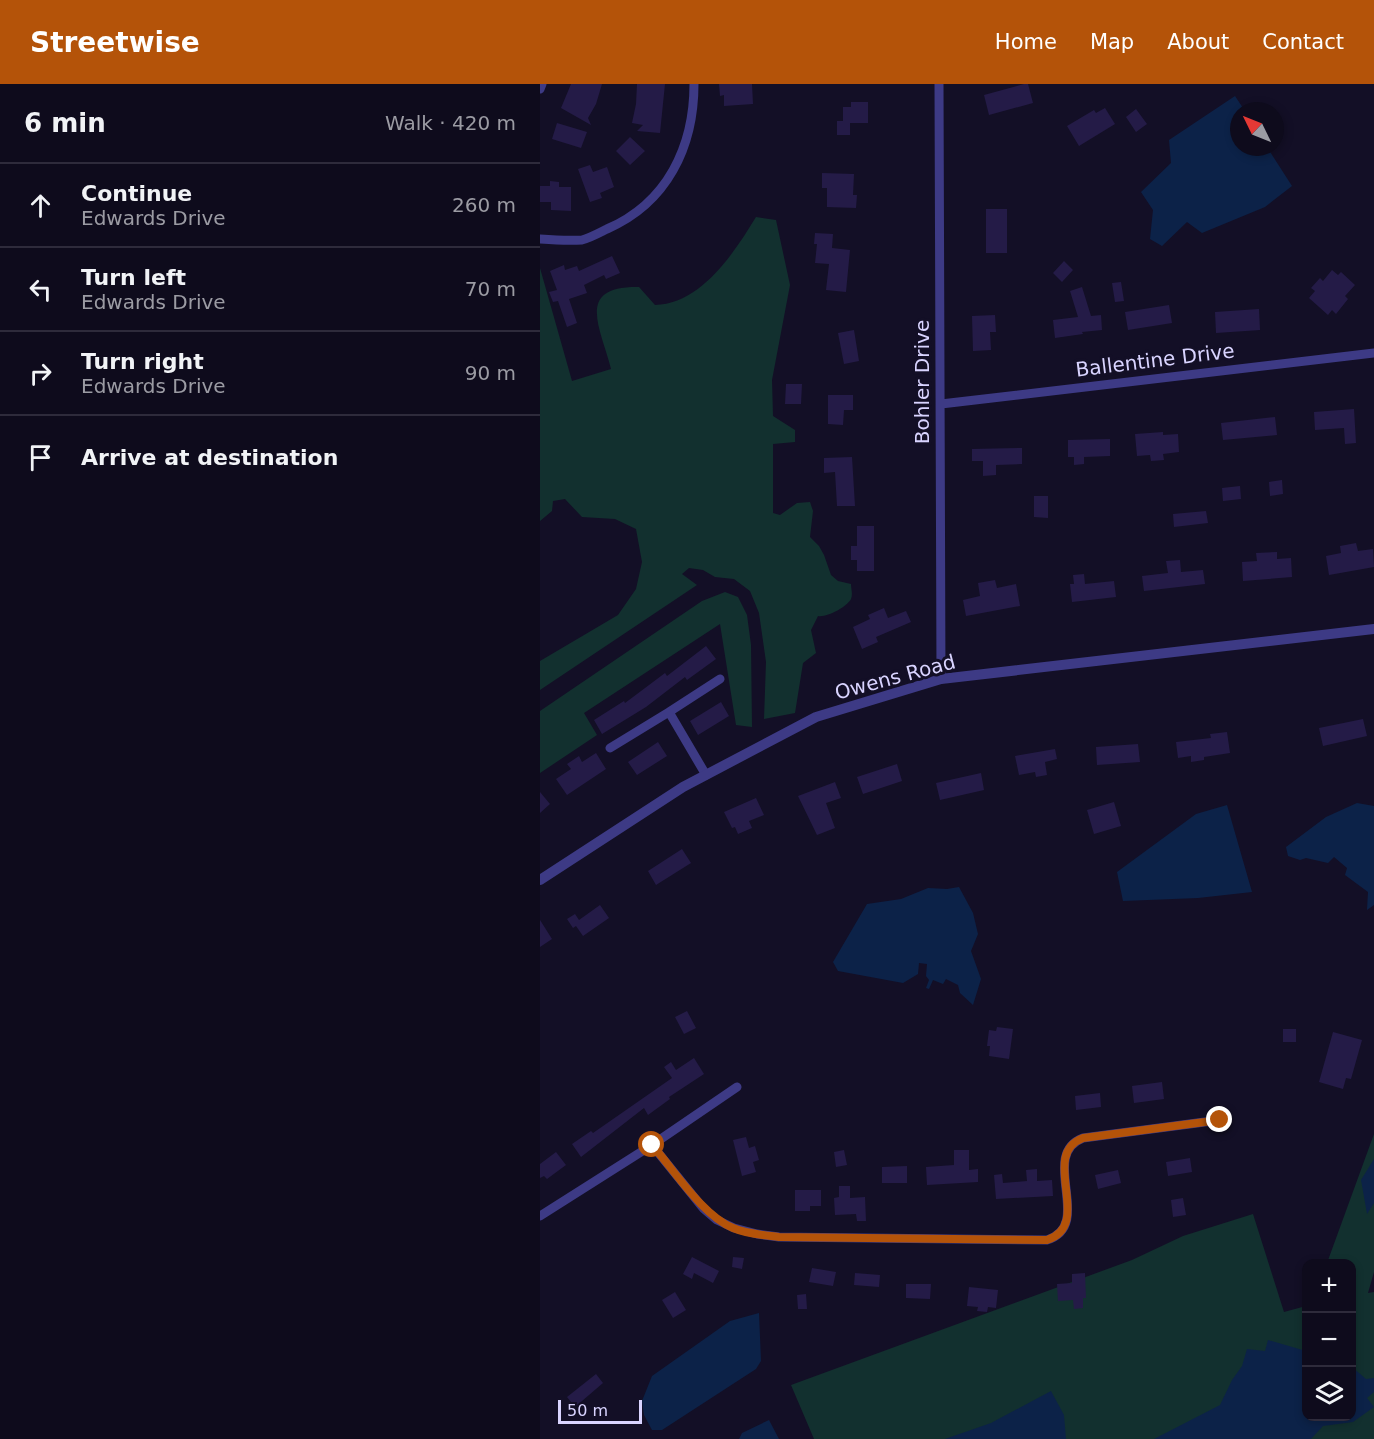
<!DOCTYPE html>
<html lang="en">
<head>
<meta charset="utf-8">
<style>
	:root { --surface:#0e0b1c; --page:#171425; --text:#f1f3f6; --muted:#9b9ba3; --line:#2e2b3b; --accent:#b45309 }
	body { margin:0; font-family:"DejaVu Sans",sans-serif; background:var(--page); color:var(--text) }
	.controls { position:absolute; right:18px; bottom:18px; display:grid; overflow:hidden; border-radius:12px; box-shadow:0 3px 9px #0003 }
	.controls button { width:54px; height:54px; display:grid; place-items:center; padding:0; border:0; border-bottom:2px solid var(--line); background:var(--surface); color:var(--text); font:30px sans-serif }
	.compass { position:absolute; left:690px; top:18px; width:54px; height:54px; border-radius:50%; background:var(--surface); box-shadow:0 3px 9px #0003; rotate:313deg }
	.scale { position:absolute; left:18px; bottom:15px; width:84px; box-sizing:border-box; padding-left:6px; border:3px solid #d9d4ff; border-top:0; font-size:16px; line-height:21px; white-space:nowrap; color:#d9d4ff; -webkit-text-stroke:4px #130f26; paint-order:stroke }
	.stop { position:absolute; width:18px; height:18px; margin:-14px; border:4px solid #b45309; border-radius:50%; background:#fff }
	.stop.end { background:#b45309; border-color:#fff; box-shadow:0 2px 6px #0008 }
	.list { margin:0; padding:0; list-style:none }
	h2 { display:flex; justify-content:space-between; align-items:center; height:78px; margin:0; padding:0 24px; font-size:26px }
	h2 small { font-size:20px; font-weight:400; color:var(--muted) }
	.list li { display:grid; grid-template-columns:39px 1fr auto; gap:18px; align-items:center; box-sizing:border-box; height:84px; padding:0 24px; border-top:2px solid var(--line) }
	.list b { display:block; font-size:22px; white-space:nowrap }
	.list p { margin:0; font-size:20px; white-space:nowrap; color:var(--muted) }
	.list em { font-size:20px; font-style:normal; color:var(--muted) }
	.icon { flex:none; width:33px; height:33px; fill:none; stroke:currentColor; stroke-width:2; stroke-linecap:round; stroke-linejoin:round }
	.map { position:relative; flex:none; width:834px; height:1355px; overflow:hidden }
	header { display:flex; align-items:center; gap:36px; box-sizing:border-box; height:84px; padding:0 30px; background:var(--accent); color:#fff }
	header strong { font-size:28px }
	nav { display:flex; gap:33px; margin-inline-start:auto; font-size:21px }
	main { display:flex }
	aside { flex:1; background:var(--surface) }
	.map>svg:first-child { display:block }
</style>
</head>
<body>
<header>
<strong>Streetwise</strong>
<nav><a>Home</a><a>Map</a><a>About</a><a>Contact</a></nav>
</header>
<main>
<aside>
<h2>6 min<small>Walk · 420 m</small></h2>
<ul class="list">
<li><svg class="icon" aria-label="ahead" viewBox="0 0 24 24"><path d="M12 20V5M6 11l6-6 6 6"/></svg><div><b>Continue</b><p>Edwards Drive</p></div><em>260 m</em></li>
<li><svg class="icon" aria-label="left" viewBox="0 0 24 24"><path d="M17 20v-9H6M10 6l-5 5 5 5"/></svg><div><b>Turn left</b><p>Edwards Drive</p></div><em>70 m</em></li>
<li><svg class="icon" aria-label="right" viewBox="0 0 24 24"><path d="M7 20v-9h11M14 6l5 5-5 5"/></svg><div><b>Turn right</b><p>Edwards Drive</p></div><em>90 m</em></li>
<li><svg class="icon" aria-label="arrive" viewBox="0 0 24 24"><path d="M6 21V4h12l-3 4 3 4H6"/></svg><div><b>Arrive at destination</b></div></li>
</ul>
</aside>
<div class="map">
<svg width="834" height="1355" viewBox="0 0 834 1355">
	<rect width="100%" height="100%" fill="#130f26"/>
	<path fill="#12302f" d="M 216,133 L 236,136 L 250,201 L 232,296 L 233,332 L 255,346 L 255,358 L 233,360 L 233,429 L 240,431 L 257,419 L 270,418 L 273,427 L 270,453 L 279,462 L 284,471 L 291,491 L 298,497 L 311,500 C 311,505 313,510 311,515 C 307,523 286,534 278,532 L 271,546 L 276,569 L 263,579 L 255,629 L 224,635 L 226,578 L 219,529 L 210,507 L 194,495 L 175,493 L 163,486 L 149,484 L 142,490 L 157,501 L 0,606 L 0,577 L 78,531 L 96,505 L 102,478 L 96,445 L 75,435 L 42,433 L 25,415 L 13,417 L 12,427 L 0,437 L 0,184 L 32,297 L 71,285 C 61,244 34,202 99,203 L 115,221 C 161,220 194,169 216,133 Z
		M 185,508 L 198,513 L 207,531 L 211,561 L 212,643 L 196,641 L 180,540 L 44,629 L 57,651 L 0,689 L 0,627 L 162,517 Z
		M 834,1050 L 834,1188 L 828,1209 L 834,1208 L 834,1355 L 274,1355 L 251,1301 L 592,1176 L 643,1152 L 713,1130 L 744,1228 L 766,1222 L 766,1332 L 812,1332 L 812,1180 L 787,1179 Z"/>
	<path fill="#0c2248" d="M 695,12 L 705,27 L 699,27 L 699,63 L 727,63 L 752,102 L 725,123 L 662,149 L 647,138 L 622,162 L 610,155 L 613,126 L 601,108 L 631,79 L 629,56 Z
		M 817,719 L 834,722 L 834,821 L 827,826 L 828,808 L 805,791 L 807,784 L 794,773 L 788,779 L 766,774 L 760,776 L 748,772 L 746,763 L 786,733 Z
		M 687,721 L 712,808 L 658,814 L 583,817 L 577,788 L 656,730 Z
		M 419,803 L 433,829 L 438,850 L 431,867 L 441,895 L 433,921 L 420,909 L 418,901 L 406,895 L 403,900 L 393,896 L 389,905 L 386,904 L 389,896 L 386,892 L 387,880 L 379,879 L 378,890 L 363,899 L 298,887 L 293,878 L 327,820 L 361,815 L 388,804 L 407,805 Z
		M 834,1075 L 834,1119 L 827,1130 L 821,1096 Z
		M 219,1229 L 221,1277 L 216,1285 L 122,1346 L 112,1346 L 104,1331 L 102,1317 L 112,1292 L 190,1237 Z
		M 728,1256 L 766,1267 L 766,1332 L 812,1332 L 812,1283 L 826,1295 L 834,1294 L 834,1308 L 827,1314 L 834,1323 L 813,1338 L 783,1342 L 771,1355 L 614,1355 L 680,1321 L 692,1296 L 702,1282 L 707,1265 L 725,1267 Z
		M 511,1307 L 524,1331 L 526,1355 L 405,1355 L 451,1339 Z
		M 229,1336 L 239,1355 L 199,1355 L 202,1349 Z"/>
	<path fill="#241b47" d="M 31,0 L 62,0 L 56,20 L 48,34 L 51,41 L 21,24 Z
		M 97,0 L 125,0 L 120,49 L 97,47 L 103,41 L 92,39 L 96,20 Z
		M 179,0 L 212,0 L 213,20 L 184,22 L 184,11 L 180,12 Z
		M 484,0 L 488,0 L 493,19 L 449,31 L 444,11 Z
		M 311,18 L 328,18 L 328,39 L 310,39 L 310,51 L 297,51 L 297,37 L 303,37 L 303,23 L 311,23 Z
		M 565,24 L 575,40 L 539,62 L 527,42 L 554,26 L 556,29 Z
		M 596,25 L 607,40 L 596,48 L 586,33 Z
		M 17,39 L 47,48 L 41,64 L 12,55 Z
		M 90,53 L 105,67 L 90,81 L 76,67 Z
		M 50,81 L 53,88 L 67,83 L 74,103 L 60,109 L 62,114 L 50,118 L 38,85 Z
		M 282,89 L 314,90 L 313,111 L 317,111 L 316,124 L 287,123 L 287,104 L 282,104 Z
		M 10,97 L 19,98 L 19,103 L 31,103 L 31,127 L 11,126 L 11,118 L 0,118 L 0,102 L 10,102 Z
		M 446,125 L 467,125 L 467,169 L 446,169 Z
		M 275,149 L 293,150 L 292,164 L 310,166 L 306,208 L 286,206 L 289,180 L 275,179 L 277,160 L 274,160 Z
		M 72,172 L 80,189 L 66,195 L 64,191 L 44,201 L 47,209 L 29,215 L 37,239 L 27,243 L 18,217 L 13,218 L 9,208 L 17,206 L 10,187 L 24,181 L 25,186 L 37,182 L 39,187 Z
		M 524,177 L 533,186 L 522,198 L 513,189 Z
		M 792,186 L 798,191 L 801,188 L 815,201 L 805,212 L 808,215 L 796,230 L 792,226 L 788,231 L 769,214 L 775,207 L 771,204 L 780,194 L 783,197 Z
		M 581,198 L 584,217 L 575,218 L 572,199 Z
		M 542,203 L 551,232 L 561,231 L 562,246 L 542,248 L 543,250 L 515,254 L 513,236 L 538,233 L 530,207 Z
		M 629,221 L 632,239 L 588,246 L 585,228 Z
		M 719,225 L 720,246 L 676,249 L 675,228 Z
		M 455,231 L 456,248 L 450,248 L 451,266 L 433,267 L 432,232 Z
		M 314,246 L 319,277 L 304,280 L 298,249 Z
		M 246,300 L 262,300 L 261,320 L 245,320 Z
		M 288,311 L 313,311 L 313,326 L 304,326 L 303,341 L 288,340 Z
		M 814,325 L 816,359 L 805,360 L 804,344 L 775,346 L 774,328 Z
		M 735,333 L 737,351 L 683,356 L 681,339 Z
		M 623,348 L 623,351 L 638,350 L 639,368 L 623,370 L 624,376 L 611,377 L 610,371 L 597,372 L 595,350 Z
		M 570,355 L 570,372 L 544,373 L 544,380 L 534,381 L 534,373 L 528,373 L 528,356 Z
		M 482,364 L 482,380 L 456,381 L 456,391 L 443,392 L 443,377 L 432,377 L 432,365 Z
		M 312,373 L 315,422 L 297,422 L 295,388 L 284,389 L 284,374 Z
		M 742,396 L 743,410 L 730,412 L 729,398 Z
		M 700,402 L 701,415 L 683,417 L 682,404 Z
		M 494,412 L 508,412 L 508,434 L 494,433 Z
		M 666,427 L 668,439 L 634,443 L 633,430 Z
		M 317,442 L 334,442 L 334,487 L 317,487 L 317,476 L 311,476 L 311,462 L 317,462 Z
		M 816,459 L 818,467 L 833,465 L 834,483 L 789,491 L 786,472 L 801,469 L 800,462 Z
		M 737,468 L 737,475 L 751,474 L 752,493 L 703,497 L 702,478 L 717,477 L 716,469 Z
		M 640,476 L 641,488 L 663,486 L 665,500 L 604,507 L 602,492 L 628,489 L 626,477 Z
		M 544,490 L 545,500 L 574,497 L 576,513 L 532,518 L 530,500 L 534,500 L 533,491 Z
		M 455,496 L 457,504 L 476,500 L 480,522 L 426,532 L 423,516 L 440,512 L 438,499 Z
		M 344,524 L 348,534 L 366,527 L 371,538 L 336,553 L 338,558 L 322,565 L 313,543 L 330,535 L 328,531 Z
		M 166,562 L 176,575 L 147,596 L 145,593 L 106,623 L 62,650 L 54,636 L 84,617 L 85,619 L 125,589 L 127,592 Z
		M 181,618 L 189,632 L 158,651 L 150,637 Z
		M 823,635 L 827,652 L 783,662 L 779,644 Z
		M 687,648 L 690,669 L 664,673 L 664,676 L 651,678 L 651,672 L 638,674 L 636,658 L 671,654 L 670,650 Z
		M 118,658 L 127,672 L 97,691 L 88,678 Z
		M 598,660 L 600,678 L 557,681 L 556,663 Z
		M 515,665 L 517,675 L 505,678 L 507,691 L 496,693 L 495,688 L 479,691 L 475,672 Z
		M 56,669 L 66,685 L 27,711 L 16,695 L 31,685 L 27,680 L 39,672 L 42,678 Z
		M 357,680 L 362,697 L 323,710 L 317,693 Z
		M 441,689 L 444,706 L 400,716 L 396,699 Z
		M 295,698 L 301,714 L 286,719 L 295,744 L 277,751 L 258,712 Z
		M 0,708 L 10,720 L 0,729 Z
		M 216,714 L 224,731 L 209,737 L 212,744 L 198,750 L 195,743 L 192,744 L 184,728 Z
		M 574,718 L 581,742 L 554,750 L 547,726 Z
		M 142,765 L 151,779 L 116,801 L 108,787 Z
		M 60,821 L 69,834 L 43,852 L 36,842 L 33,844 L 27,835 L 35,830 L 39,836 Z
		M 0,836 L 12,855 L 0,863 Z
		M 147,927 L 156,944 L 144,950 L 135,933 Z
		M 457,943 L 473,945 L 469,975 L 449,972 L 450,962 L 447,962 L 449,946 L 456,947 Z
		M 743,945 L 756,945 L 756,958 L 743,958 Z
		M 793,948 L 822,956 L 811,995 L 806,994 L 803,1005 L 779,998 Z
		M 154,974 L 164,990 L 129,1013 L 130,1015 L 108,1031 L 104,1024 L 41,1073 L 32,1060 L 51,1047 L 53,1049 L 132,994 L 124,983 L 131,978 L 136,986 Z
		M 622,998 L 624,1015 L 594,1019 L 592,1002 Z
		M 560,1009 L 561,1023 L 536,1026 L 535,1012 Z
		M 206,1053 L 209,1064 L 215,1062 L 219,1076 L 213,1078 L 216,1088 L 202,1092 L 193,1056 Z
		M 304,1066 L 307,1081 L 296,1083 L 294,1068 Z
		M 414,1066 L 429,1066 L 429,1086 L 438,1085 L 438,1098 L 387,1101 L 386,1083 L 414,1081 Z
		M 16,1068 L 26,1081 L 7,1095 L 4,1092 L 0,1094 L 0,1080 Z
		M 650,1074 L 652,1088 L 628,1092 L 626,1078 Z
		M 367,1082 L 367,1099 L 342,1099 L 342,1083 Z
		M 497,1085 L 497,1097 L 512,1096 L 513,1112 L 456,1115 L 454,1091 L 462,1090 L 463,1099 L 487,1097 L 486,1086 Z
		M 578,1086 L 581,1099 L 558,1105 L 555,1091 Z
		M 299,1102 L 310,1102 L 310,1114 L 325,1113 L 326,1137 L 317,1137 L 316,1130 L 295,1131 L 294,1114 L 299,1113 Z
		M 255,1106 L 281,1106 L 281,1122 L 270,1122 L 270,1127 L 255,1127 Z
		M 643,1114 L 646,1131 L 633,1133 L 631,1116 Z
		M 152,1173 L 179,1187 L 173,1199 L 154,1189 L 152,1195 L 143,1190 Z
		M 193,1173 L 204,1174 L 202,1185 L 192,1183 Z
		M 272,1184 L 296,1188 L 293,1202 L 269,1198 Z
		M 315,1189 L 340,1191 L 339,1203 L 314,1201 Z
		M 545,1189 L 546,1214 L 543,1214 L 543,1224 L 534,1225 L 533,1216 L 518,1217 L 517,1200 L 532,1199 L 532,1190 Z
		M 366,1200 L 391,1200 L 390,1215 L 366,1214 Z
		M 429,1203 L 458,1206 L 456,1224 L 448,1223 L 447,1228 L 437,1227 L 438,1223 L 427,1222 Z
		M 135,1208 L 146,1226 L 133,1234 L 122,1216 Z
		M 266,1210 L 267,1225 L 258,1225 L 257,1211 Z
		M 56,1290 L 63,1299 L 35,1323 L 27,1313 Z"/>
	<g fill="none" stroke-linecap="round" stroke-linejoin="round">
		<path stroke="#3d3a85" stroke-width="9" d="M 399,0 L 401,595
			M 0,5 L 2,0
			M 0,155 C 13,156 28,157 42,156 C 50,154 59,149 67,145 C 127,119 154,63 154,0
			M 401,320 L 834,269
			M 70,664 L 129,628
			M 166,691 L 129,628 L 180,595
			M 112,1061 L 163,1124 L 177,1136 L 194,1144 L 217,1150 L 239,1153 L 507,1156 C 555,1141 498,1071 543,1054 L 680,1036
			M 0,1132 L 112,1061 L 197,1003"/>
		<path stroke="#3d3a85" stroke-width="10" d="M 0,796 L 143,703 L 276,633 L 401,595 L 834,545"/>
	</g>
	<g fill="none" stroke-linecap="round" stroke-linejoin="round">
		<path stroke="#b45309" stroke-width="8" d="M 112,1061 C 135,1087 162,1131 193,1144 C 207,1150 223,1151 239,1153 L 507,1156 C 555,1140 498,1071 543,1054 L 680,1036"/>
	</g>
	<g text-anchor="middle" stroke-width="6" stroke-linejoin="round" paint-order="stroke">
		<g font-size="20" fill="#d9d4ff" stroke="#130f26">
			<text transform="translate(615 276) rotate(-7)" y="7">Ballentine Drive</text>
			<text transform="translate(382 298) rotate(-90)" y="7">Bohler Drive</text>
			<text transform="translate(355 593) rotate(-15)" y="7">Owens Road</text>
		</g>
	</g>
</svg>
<div class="controls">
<button>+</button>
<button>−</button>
<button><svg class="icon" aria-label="layers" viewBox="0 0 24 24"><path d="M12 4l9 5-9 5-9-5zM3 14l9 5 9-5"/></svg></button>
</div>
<svg class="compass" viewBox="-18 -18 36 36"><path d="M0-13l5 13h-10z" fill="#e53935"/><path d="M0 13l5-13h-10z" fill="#9b9ba3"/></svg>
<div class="scale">50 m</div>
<div class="stop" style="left:112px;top:1061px"></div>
<div class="stop end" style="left:680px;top:1036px"></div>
</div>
</main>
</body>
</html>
